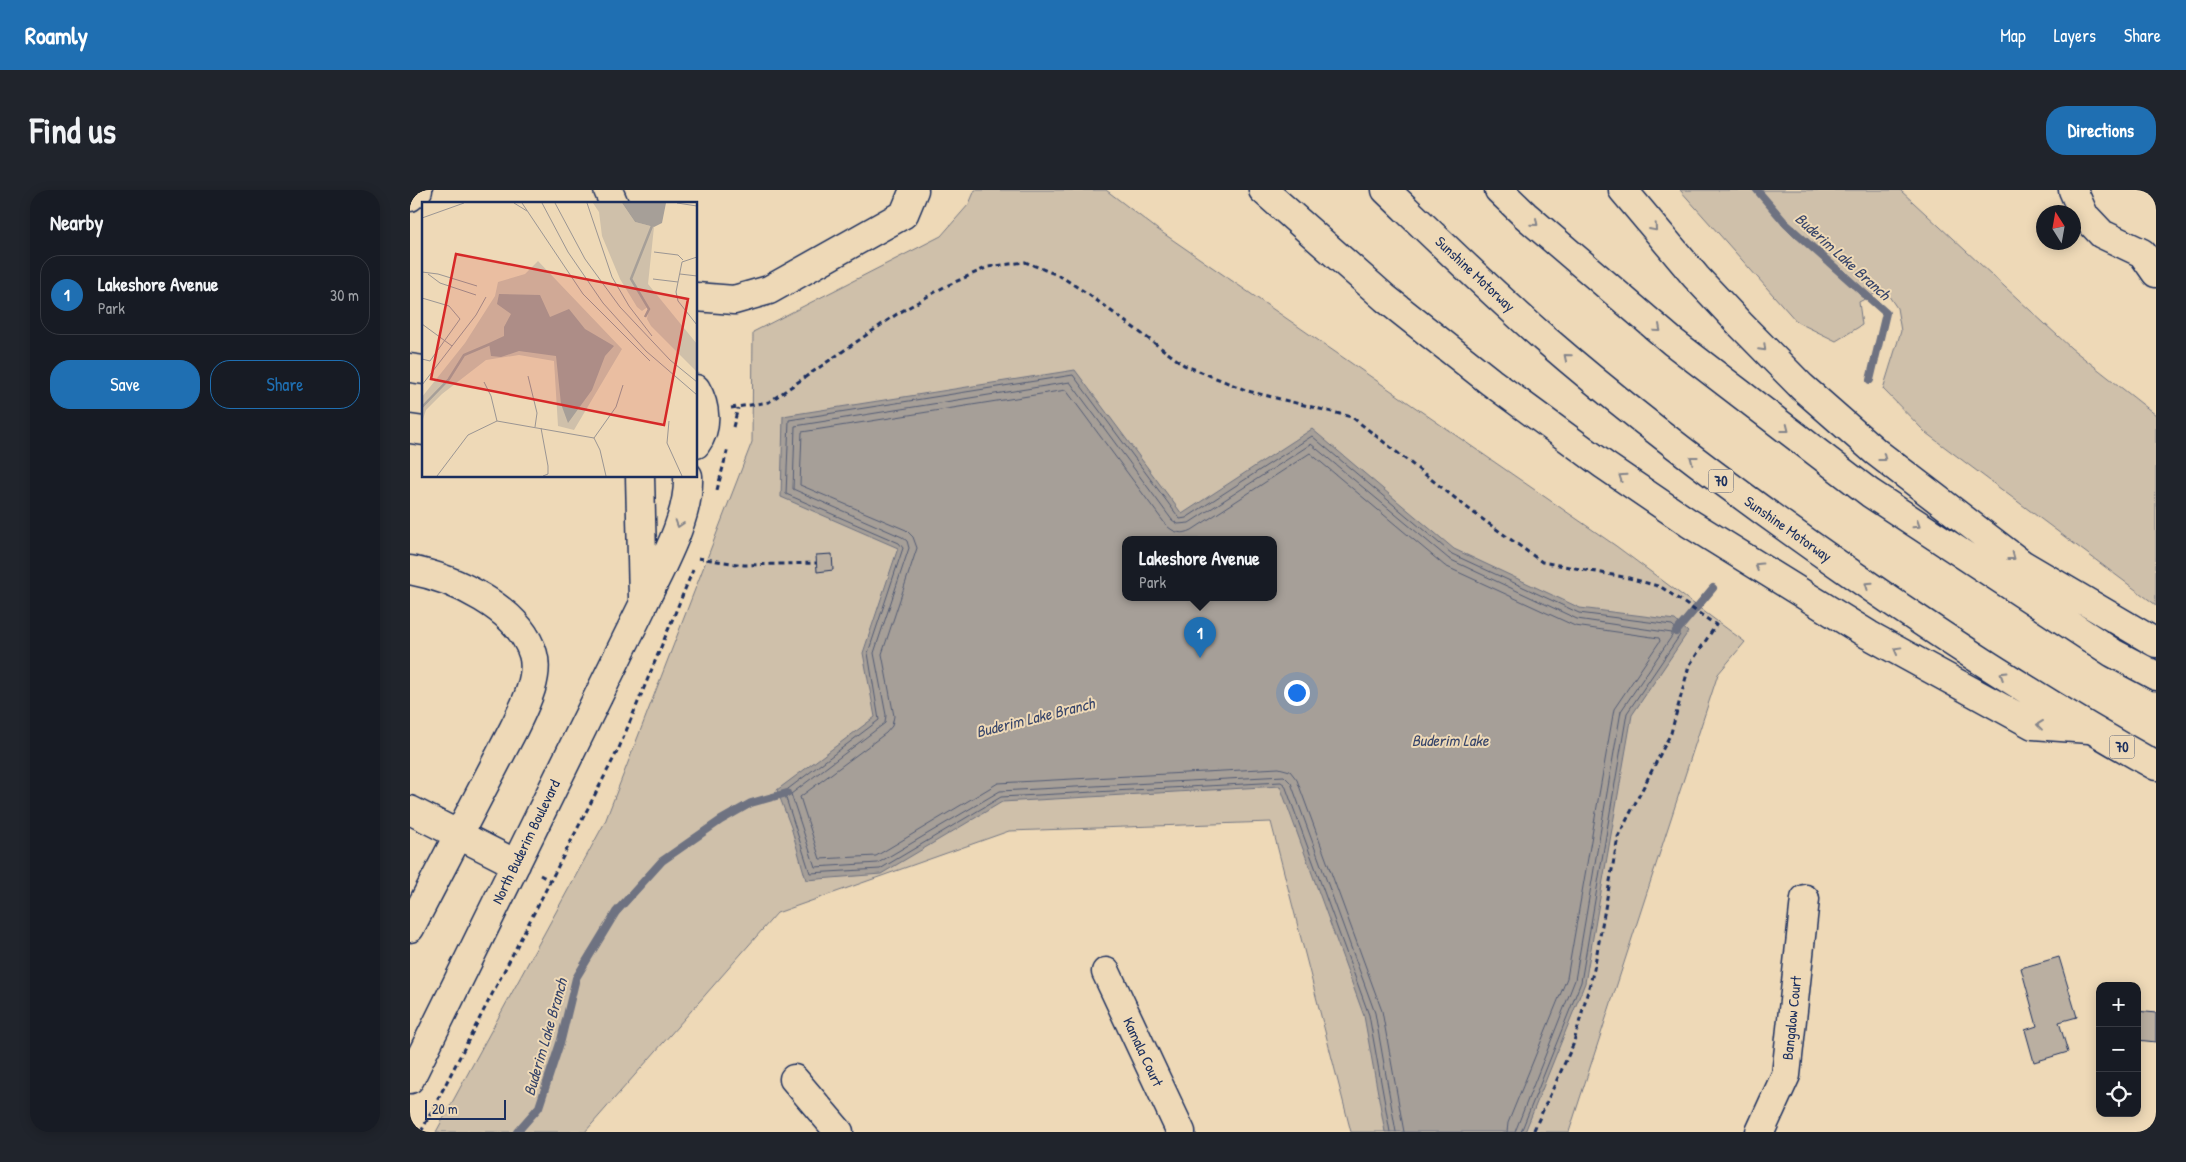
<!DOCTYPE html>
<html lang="en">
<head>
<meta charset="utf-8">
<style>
	:root { --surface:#171b24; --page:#20242c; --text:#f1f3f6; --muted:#9ea1a6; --line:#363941; --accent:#1f6fb2 }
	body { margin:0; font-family:"Patrick Hand",sans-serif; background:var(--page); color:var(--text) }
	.controls { position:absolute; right:15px; bottom:15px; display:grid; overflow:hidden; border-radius:10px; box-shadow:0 2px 12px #0003 }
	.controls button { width:45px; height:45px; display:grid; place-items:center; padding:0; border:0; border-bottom:1px solid var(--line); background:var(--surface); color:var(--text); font:25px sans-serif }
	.compass { position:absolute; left:1626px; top:15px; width:45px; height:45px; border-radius:50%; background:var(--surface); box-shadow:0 2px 12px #0003; rotate:349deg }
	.scale { position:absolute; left:15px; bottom:12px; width:81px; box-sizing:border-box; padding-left:5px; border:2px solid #1b2f5e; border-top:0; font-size:14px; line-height:18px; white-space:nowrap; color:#1b2f5e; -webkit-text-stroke:4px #eed9b7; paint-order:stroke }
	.you { position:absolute; left:886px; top:502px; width:18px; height:18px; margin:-12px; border:4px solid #fff; border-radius:50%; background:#1a73e8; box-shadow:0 0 0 8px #1a73e833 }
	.badge { display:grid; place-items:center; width:32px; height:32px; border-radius:50%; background:var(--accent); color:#fff; font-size:16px; font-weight:700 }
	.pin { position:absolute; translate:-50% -41px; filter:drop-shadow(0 1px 2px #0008) }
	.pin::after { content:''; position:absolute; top:26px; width:18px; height:15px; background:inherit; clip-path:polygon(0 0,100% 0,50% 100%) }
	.popup { position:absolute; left:712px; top:346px; width:155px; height:65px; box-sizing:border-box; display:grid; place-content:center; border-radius:10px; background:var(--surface); filter:drop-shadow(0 1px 4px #0005); font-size:16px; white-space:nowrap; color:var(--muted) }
	.popup b { font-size:19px; color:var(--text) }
	.popup::after { content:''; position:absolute; left:50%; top:100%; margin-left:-10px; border:10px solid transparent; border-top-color:var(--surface) }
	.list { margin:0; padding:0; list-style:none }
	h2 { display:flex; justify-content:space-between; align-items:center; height:65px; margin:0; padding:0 20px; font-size:21px }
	h2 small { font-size:16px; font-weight:400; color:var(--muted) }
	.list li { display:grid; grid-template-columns:32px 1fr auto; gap:15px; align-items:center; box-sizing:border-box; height:80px; margin:0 10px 10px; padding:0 10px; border:1px solid var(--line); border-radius:20px }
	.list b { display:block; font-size:19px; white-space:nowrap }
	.list p { margin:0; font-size:16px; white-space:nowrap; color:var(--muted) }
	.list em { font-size:16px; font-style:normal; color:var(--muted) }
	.actions { display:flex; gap:10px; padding:15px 20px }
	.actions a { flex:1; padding:11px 0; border:1px solid var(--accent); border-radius:20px; text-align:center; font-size:18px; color:var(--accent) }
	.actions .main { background:var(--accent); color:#fff }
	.icon { flex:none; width:28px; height:28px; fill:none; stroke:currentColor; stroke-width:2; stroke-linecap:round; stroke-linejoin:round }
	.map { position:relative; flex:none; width:1746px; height:942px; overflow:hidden; border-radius:20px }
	header { display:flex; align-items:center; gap:30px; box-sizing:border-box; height:70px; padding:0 25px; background:var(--accent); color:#fff }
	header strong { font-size:24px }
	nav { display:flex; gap:28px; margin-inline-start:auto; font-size:18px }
	.intro { display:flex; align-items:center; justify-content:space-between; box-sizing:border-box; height:120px; padding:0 30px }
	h1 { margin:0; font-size:35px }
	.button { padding:12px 22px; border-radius:20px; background:var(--accent); color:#fff; font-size:18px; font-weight:700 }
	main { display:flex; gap:30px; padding:0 30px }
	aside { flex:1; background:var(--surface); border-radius:20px; box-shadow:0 2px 12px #0003 }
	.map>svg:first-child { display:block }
</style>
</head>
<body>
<header>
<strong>Roamly</strong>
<nav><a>Map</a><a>Layers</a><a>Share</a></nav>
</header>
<div class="intro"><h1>Find us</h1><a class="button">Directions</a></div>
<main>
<aside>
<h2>Nearby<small></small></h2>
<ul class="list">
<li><span class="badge">1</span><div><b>Lakeshore Avenue</b><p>Park</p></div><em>30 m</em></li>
</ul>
<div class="actions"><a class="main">Save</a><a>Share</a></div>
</aside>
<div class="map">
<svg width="1746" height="942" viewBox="0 0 1746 942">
	<rect width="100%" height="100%" fill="#eed9b7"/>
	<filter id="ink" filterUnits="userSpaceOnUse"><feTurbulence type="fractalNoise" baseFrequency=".02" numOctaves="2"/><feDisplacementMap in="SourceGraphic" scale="10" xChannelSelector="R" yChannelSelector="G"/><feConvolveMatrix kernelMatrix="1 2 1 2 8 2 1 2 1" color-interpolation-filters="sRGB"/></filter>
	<g filter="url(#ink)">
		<path fill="#cfc0aa" stroke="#757884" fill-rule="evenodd" d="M 565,0 L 696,0 L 747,39 L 1206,356 L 1335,452 L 1308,484 L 1159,942 L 941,942 L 861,632 L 599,641 L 367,723 L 175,942 L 26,942 L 195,632 L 342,252 L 343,142 L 531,46 L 559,14 ZM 716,349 L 864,349 L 864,407 L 716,407 Z
			M 1270,0 L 1490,0 L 1661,158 L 1746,225 L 1746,415 L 1516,243 L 1473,199 L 1491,141 L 1487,118 L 1474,99 L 1449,112 L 1452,135 L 1426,151 L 1387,132 Z"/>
		<path fill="#a69f98" stroke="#6e7281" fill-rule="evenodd" d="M 665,180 L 772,324 L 902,239 L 1044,359 L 1170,418 L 1265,430 L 1278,442 L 1222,525 L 1175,793 L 1115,942 L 975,942 L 954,826 L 870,596 L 592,612 L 471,684 L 396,690 L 381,637 L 367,600 L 465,527 L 453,463 L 488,358 L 371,307 L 373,226 ZM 716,349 L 864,349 L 864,407 L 716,407 Z"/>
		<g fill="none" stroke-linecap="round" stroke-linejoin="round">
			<path stroke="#535c75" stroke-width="1" d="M 980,942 L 959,825 L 875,595 L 871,592 L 591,607 L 470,679 L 400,683 L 374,602 L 469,530 L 458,463 L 493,358 L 489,353 L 376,304 L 379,230 L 663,185 L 770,329 L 776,328 L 902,246 L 1042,364 L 1169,423 L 1262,435 L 1270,442 L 1270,445 L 1217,523 L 1171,792 L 1111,942
				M 986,942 L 965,823 L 881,593 L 874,586 L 590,601 L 468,673 L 405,677 L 381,604 L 475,533 L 476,525 L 464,463 L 499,358 L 497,351 L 492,347 L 383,299 L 385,236 L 660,192 L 762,330 L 768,334 L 779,333 L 901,254 L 1039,369 L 1167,429 L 1262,443 L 1262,446 L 1211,521 L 1165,790 L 1105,942
				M 994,942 L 972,821 L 887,590 L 880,581 L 869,578 L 588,593 L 466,666 L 410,669 L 390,607 L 476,543 L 482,536 L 484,526 L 472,464 L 507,358 L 503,347 L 496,340 L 390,295 L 392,242 L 656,200 L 756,335 C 764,343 772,345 782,340 L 900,263 L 1035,376 L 1165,436 L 1249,448 L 1250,451 L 1204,519 L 1157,788 L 1098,933 L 1097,942"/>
			<path stroke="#6e7281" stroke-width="8" d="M 1347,0 L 1376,34 L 1476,123 L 1460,190
				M 1266,442 L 1303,398
				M 107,942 L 129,917 L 151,850 L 166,788 L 206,722 L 252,671 L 311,630 L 341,613 L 377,603"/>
		</g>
		<path fill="#baafa1" stroke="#1b2f5e" d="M 422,364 L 423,380 L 407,382 L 406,365 Z
			M 1649,767 L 1667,827 L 1649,832 L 1658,862 L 1624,872 L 1615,840 L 1627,836 L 1611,778 Z
			M 1727,821 L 1746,823 L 1746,852 L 1727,850 Z"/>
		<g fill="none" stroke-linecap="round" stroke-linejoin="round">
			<g stroke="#1b2f5e" stroke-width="31">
				<path id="minor" d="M 198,0 L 204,14
					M 1663,0 L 1674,25 L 1692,44 L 1732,63 L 1746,83
					M 0,7 L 8,0
					M 286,107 L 324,110 L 359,100 L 494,24 L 504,0
					M 0,178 L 14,180
					M 286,199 C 296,216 298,238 286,254
					M 0,239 L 14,241
					M 230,286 L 233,409
					M 0,380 C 43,388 109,418 123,464 C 130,488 114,517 104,538 L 0,738
					M 0,620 L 106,674
					M 696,782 L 771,942
					M 0,889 L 233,415 C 250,378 280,328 278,286
					M 384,889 L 429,942
					M 1350,942 L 1376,885 L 1395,709"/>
			</g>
			<g stroke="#1b2f5e" stroke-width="31">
				<path id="highway" d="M 853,0 L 975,108 L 1081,192 L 1194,275 L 1279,333 L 1459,445 L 1623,535 L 1679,539
					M 976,0 C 1028,50 1080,101 1135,149 C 1232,233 1334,309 1439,382 C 1538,451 1640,517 1746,576
					M 1089,0 L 1115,25 L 1263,152 L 1460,303 L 1703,463 L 1746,486
					M 1213,0 L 1286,87 L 1330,134 L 1392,197 L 1466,262 L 1612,374 L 1746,453"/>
			</g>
			<path stroke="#1b2f5e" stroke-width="3" stroke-dasharray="5 4" stroke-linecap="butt" d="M 321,218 L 359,212 L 487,124 L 534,97 L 578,77 L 615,72 L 650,86 L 678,104 L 774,175 L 838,201 L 942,227 L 1064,323 L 1132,372 L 1219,388 L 1251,397 L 1306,435 L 1279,476 L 1261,543 L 1208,647 L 1184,779 L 1163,855 L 1123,942
				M 323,237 L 328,218
				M 307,300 L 318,258
				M 288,368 L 334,375 L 406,373
				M 130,685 L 141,691
				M 11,942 L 209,558 L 283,380"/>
			<use href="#minor" stroke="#eed9b7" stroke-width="28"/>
			<use href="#highway" stroke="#eed9b7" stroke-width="28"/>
		</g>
		<defs><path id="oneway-chevron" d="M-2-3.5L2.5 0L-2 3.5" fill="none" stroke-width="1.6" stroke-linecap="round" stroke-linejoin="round" transform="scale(1.25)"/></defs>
		<g stroke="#84848a">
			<use href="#oneway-chevron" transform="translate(1125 33) rotate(41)"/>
			<use href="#oneway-chevron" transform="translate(1244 38) rotate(49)"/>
			<use href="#oneway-chevron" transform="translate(1248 139) rotate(41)"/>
			<use href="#oneway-chevron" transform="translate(1353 158) rotate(45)"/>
			<use href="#oneway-chevron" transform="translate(1157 167) rotate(-140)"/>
			<use href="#oneway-chevron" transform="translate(1376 239) rotate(38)"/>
			<use href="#oneway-chevron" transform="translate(1473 268) rotate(37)"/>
			<use href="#oneway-chevron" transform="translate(1283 269) rotate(-143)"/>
			<use href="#oneway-chevron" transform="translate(1212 287) rotate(-146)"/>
			<use href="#oneway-chevron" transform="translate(269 334) rotate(108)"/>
			<use href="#oneway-chevron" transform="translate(1507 335) rotate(33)"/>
			<use href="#oneway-chevron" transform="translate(1602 367) rotate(37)"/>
			<use href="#oneway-chevron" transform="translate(1348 376) rotate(-148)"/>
			<use href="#oneway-chevron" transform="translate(1458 395) rotate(-145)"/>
			<use href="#oneway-chevron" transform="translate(1487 460) rotate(-151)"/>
			<use href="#oneway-chevron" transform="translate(1593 485) rotate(-148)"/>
			<use href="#oneway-chevron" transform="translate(1630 535) rotate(-173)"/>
		</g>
	</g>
	<g text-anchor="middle" stroke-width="4" stroke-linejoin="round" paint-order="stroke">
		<g fill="#eed9b7" stroke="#5a6279" stroke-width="1">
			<rect x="1298.5" y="279.5" width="25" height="23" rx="4"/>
			<rect x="1699.5" y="545.5" width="25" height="23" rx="4"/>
		</g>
		<g font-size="14" font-weight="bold" fill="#1b2f5e">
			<text x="1311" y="296">70</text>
			<text x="1712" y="562">70</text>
		</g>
		<g font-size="15" fill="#1b2f5e" stroke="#eed9b7">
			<text transform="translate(1065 84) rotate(43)" y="5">Sunshine Motorway</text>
			<text transform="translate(1378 339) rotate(35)" y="5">Sunshine Motorway</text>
			<text transform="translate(116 652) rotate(-64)" y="5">North Buderim Boulevard</text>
			<text transform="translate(1382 828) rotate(-84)" y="5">Bangalow Court</text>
			<text transform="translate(733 862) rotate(65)" y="5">Kamala Court</text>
		</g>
		<g font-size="16" font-style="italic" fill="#37456a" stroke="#eed9b7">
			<text transform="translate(1433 66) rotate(42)" y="6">Buderim Lake Branch</text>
			<text transform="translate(625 527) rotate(-14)" y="6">Buderim Lake Branch</text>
			<text x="1040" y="556">Buderim Lake</text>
			<text transform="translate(135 847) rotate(-74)" y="6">Buderim Lake Branch</text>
		</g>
	</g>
	<g transform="translate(12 12)">
		<rect width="275" height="275" fill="#eed9b7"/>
		<path d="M 171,1 L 200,1 L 213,20 L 232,25 L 226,82 L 275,142 L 275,170 L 229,124 L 225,117 L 227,104 L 220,109 L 215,105 L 198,77 L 180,34 L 177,10 ZM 116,59 L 200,147 L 152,228 L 136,224 L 132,159 L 97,153 L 64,158 L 20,192 L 4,208 L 0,220 L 0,195 L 43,141 L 73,94 L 76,80 L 103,72 Z" fill="#cfc0aa"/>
		<path d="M 200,1 L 244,1 L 240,21 L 232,25 L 213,20 ZM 77,92 L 118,93 L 128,115 L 147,107 L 163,127 L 192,144 L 183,154 L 170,188 L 146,221 L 139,202 L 134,154 L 97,149 L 79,155 L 69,154 L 67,141 L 82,134 L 82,125 L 89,112 L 75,102 Z" fill="#a69f98"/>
		<path fill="none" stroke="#a69f98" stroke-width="2.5" d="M 223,115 L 227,107 L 209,77 L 230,24M 0,205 L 27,177 L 42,153 L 68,142"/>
		<path fill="none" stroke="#9a9593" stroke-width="1" d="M 92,1 L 105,9M 100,1 L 161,92 L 228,159M 120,1 L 146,50 L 181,101 L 224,149 L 275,193M 133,1 L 163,57 L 198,105 L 248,158 L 275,180M 165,1 L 190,75 L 207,104 L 230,134M 255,1 L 275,4M 0,16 L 42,1M 232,50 L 256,53 L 261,58M 275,55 L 260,60 L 254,90 L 256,99 L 275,123M 0,70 L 16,72 L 55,84M 6,72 L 18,81 L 54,93M 258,72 L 275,74M 231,77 L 256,80M 0,96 L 27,104 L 38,117 L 8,159 L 0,157M 0,122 L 30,144M 106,174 L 115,211 L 113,225M 62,180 L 69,194 L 75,219M 0,183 L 54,113 L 64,95M 247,219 L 245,241 L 260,274M 119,226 L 126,264 L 126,272 L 121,274M 172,236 L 194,205 L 201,183M 15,274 L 46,233 L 75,219 L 172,236 L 178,248 L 184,274"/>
		<path fill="#d62828" fill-opacity="0.15" stroke="#d62828" stroke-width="2.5" d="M 34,52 L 266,97 L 242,223 L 9,177 Z"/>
		<rect width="275" height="275" fill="none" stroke="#1b2f5e" stroke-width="2.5"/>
	</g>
</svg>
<div class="controls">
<button>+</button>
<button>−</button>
<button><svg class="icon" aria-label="locate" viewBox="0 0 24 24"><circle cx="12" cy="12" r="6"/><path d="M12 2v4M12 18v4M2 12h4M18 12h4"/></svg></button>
</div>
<svg class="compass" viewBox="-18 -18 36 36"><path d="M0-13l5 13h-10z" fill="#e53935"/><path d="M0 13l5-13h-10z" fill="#9ea1a6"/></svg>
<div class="scale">20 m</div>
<div class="you"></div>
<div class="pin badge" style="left:790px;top:468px">1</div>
<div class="popup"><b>Lakeshore Avenue</b>Park</div>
</div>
</main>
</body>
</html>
